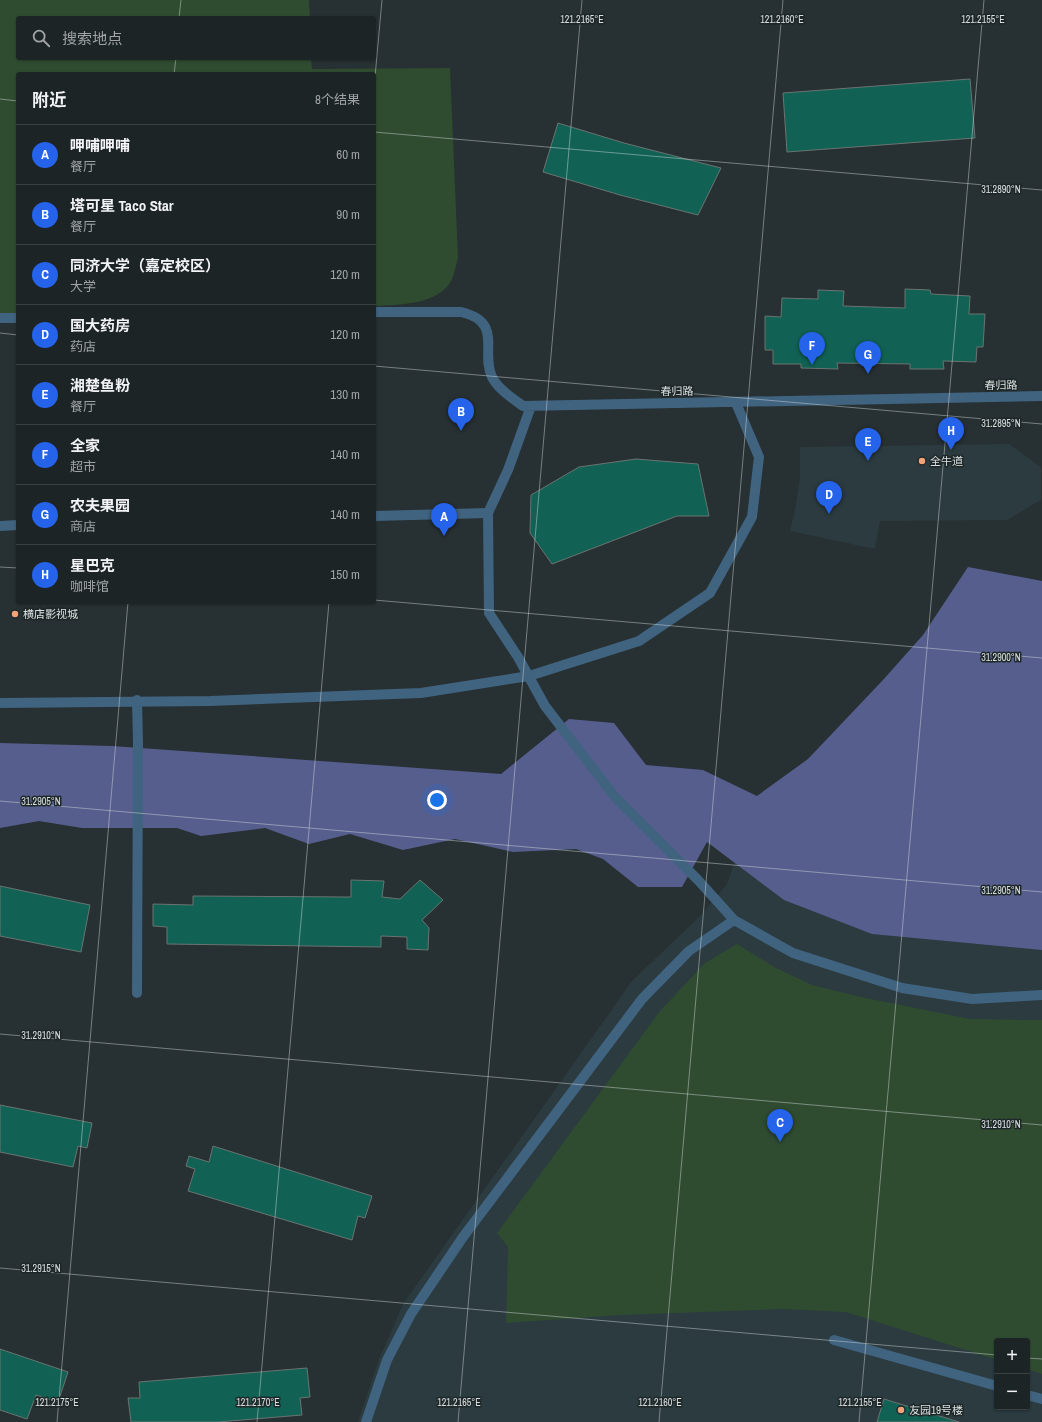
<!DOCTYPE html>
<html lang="zh">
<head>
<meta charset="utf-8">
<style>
	:root { --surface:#1d2426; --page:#2a3032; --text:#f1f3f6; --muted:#a0a4a7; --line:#3b4143; --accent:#2563eb }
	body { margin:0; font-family:"Archivo Narrow","Noto Sans SC",sans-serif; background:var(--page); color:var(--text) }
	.controls { position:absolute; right:12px; bottom:12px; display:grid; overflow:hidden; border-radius:4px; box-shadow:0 1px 3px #0004 }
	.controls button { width:36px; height:36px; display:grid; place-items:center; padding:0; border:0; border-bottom:1px solid var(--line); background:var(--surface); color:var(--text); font:20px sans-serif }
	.you { position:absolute; left:437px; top:800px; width:14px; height:14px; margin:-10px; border:3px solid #fff; border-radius:50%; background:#1a73e8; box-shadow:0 0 0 6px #1a73e833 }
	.badge { display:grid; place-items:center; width:26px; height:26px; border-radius:50%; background:var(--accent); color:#fff; font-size:13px; font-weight:700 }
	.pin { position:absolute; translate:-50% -33px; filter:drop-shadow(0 1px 2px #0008) }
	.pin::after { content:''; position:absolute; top:21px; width:14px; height:12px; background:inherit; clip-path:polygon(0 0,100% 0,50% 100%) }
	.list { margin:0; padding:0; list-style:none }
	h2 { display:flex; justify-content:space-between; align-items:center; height:52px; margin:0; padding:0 16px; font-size:17px }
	h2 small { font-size:13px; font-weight:400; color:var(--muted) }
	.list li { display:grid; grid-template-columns:26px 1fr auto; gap:12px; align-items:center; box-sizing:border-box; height:60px; padding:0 16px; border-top:1px solid var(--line) }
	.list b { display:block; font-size:15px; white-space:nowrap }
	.list p { margin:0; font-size:13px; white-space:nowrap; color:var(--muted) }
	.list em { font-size:13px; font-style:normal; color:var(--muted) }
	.icon { flex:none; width:22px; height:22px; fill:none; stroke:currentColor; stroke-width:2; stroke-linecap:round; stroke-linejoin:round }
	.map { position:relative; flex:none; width:1042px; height:1422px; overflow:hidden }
	.search { position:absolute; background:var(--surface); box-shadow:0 1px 3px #0004; left:16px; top:16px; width:360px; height:44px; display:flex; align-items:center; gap:10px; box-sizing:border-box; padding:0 14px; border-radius:4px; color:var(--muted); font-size:15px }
	.panel { position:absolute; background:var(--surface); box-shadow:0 1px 3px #0004; left:16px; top:72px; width:360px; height:532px; border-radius:4px }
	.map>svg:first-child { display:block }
</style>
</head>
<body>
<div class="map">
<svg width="1042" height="1422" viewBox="0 0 1042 1422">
	<rect width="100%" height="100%" fill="#273032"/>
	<path fill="#2b3b3f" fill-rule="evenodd" d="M 1009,444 L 1041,467 L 1041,500 L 1007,520 L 880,521 L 875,549 L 790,531 L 796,505 L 800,477 L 800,447 Z
		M 968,567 L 1042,581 L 1042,1422 L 358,1422 L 379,1359 L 403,1304 L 632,981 L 698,918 L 727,884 L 757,796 L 808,759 L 883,680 L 923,635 ZM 997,1341 L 1027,1341 L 1027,1407 L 997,1407 Z"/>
	<path fill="#2f4c31" d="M 0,0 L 309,0 L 310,18 L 18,18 L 18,58 L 311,58 L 312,69 L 450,68 L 458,258 C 456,264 455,272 452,279 C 441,305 397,305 374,306 L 374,74 L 18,74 L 18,313 L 0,314 Z
		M 737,944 L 774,967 L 812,985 L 861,997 L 970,1019 L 1042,1020 L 1042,1374 L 1027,1369 L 1027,1341 L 997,1341 L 997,1360 L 846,1312 L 783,1309 L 622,1315 L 506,1323 L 508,1247 L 497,1233 L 660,1011 L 705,963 Z"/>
	<path fill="#565e8e" d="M 968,567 L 1042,581 L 1042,950 L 872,934 L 784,900 L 707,842 L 682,887 L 638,887 L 603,859 L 576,849 L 513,852 L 455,839 L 403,850 L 350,834 L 309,844 L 265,828 L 201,836 L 177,828 L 82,828 L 39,821 L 0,828 L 0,743 L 112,746 L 501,774 L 569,719 L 614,723 L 646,765 L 703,770 L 757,796 L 808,759 L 883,680 L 923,635 Z"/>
	<path fill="#116255" stroke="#6a7471" d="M 970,79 L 975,138 L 787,152 L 783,93 Z
		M 558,123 L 624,143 L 721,168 L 698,215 L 620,195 L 543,172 Z
		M 905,289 L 930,290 L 931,294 L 970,296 L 969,314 L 985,314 L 983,347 L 977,347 L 976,362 L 943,361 L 944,369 L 910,369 L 910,364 L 837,363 L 838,369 L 801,368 L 801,364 L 773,364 L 773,350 L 765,350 L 765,316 L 781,317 L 782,298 L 818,299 L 818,290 L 844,291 L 843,306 L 905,308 Z
		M 636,459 L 698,464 L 709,516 L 677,516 L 552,564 L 530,533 L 531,495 L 579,467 Z
		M 351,880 L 384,881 L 382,897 L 400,899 L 420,880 L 443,900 L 422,920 L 429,928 L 428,950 L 407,949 L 407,937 L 381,936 L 381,947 L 167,944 L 167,927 L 153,926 L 153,904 L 193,905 L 193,896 L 351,897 Z
		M 0,886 L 90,905 L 81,952 L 0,936 Z
		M 0,1105 L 92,1123 L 87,1148 L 78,1146 L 73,1167 L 0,1152 Z
		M 213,1146 L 372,1196 L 365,1218 L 358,1216 L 352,1240 L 188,1191 L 195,1169 L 186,1166 L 189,1156 L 209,1162 Z
		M 0,1349 L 68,1372 L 58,1402 L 36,1395 L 27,1419 L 0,1410 Z
		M 307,1368 L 310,1397 L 300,1398 L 302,1415 L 218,1422 L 131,1422 L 128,1398 L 140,1398 L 139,1382 Z
		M 884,1399 L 959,1422 L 877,1422 Z"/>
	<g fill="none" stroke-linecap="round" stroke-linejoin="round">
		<path stroke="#406380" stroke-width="10" d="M 374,312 L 461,312 C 504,322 480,351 492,377 C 498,389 512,398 523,406 L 1042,396
			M 0,318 L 18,318
			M 531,406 L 508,470 L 488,513 L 489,613 L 518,657 L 545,706 L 615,797 L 698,880 L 734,920 L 793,953 L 902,988 L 972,999 L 1042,995
			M 137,700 L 138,743 L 137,993
			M 0,703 L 210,701 L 421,693 L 529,676 L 639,641 L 710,593 L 752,517 L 759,457 L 736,403
			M 834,1340 L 997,1386
			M 1027,1395 L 1042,1399
			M 366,1422 L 387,1360 L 411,1314 L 463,1237 L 642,999 L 689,951 L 734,920"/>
		<path stroke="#406380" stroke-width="10" d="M 374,516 L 488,513
			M 0,526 L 18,525"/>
	</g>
	<path fill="none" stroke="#dae0e1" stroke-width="1" stroke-opacity="0.45" d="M 179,18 L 181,0M 174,74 L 176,58M 374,88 L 382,0M 0,99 L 18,101M 374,132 L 1042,190M 0,333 L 18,335M 374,366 L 1042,424M 0,567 L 18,568M 374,600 L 1042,658M 0,801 L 1042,892M 0,1034 L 1042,1125M 0,1268 L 997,1355M 1027,1358 L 1042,1359M 57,1422 L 128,602M 257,1422 L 329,602M 458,1422 L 582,0M 659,1422 L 783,0M 859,1422 L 984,0"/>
	<g fill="#f0a279" stroke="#1e2728" stroke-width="1.5">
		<circle cx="922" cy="461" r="4"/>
		<circle cx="15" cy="614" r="4"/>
		<circle cx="901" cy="1410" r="4"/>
	</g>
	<g text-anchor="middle" stroke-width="3" stroke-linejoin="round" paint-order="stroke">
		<g font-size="11" fill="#dae0e1" stroke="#1e2728">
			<text transform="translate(1001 385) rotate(-1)" y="4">春归路</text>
			<text transform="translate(677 391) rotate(-1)" y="4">春归路</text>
		</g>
		<g font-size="11" fill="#dae0e1" stroke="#1e2728" text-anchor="start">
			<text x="930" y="465">全牛道</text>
			<text x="23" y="618">横店影视城</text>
			<text x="909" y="1414">友园19号楼</text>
		</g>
	</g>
	<g font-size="10" text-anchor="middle" fill="#dae0e1" stroke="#1e2728" stroke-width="3" stroke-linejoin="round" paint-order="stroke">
		<text x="582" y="23">121.2165°E</text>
		<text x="782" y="23">121.2160°E</text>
		<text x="983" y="23">121.2155°E</text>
		<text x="1001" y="193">31.2890°N</text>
		<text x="1001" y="427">31.2895°N</text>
		<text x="1001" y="661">31.2900°N</text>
		<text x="41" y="805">31.2905°N</text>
		<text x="1001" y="894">31.2905°N</text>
		<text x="41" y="1039">31.2910°N</text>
		<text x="1001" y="1128">31.2910°N</text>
		<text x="41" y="1272">31.2915°N</text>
		<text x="57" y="1406">121.2175°E</text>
		<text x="258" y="1406">121.2170°E</text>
		<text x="459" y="1406">121.2165°E</text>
		<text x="660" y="1406">121.2160°E</text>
		<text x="860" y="1406">121.2155°E</text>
	</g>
</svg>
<div class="controls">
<button>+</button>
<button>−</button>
</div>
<div class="you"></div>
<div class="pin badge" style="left:444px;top:536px">A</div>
<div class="pin badge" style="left:461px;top:431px">B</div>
<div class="pin badge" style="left:780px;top:1142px">C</div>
<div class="pin badge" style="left:829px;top:514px">D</div>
<div class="pin badge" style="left:868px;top:461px">E</div>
<div class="pin badge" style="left:812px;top:365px">F</div>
<div class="pin badge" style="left:868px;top:374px">G</div>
<div class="pin badge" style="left:951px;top:450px">H</div>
<div class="search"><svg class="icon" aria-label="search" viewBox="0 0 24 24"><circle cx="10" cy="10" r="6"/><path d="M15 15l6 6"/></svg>搜索地点</div>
<section class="panel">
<h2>附近<small>8个结果</small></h2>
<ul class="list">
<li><span class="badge">A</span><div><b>呷哺呷哺</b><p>餐厅</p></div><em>60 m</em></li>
<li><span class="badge">B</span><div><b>塔可星 Taco Star</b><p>餐厅</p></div><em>90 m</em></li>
<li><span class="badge">C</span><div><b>同济大学（嘉定校区）</b><p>大学</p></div><em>120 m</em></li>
<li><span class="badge">D</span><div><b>国大药房</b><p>药店</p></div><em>120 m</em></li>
<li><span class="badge">E</span><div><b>湘楚鱼粉</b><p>餐厅</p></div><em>130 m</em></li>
<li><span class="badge">F</span><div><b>全家</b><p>超市</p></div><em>140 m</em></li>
<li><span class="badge">G</span><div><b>农夫果园</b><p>商店</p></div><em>140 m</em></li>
<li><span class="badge">H</span><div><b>星巴克</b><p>咖啡馆</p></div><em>150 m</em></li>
</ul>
</section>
</div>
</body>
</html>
